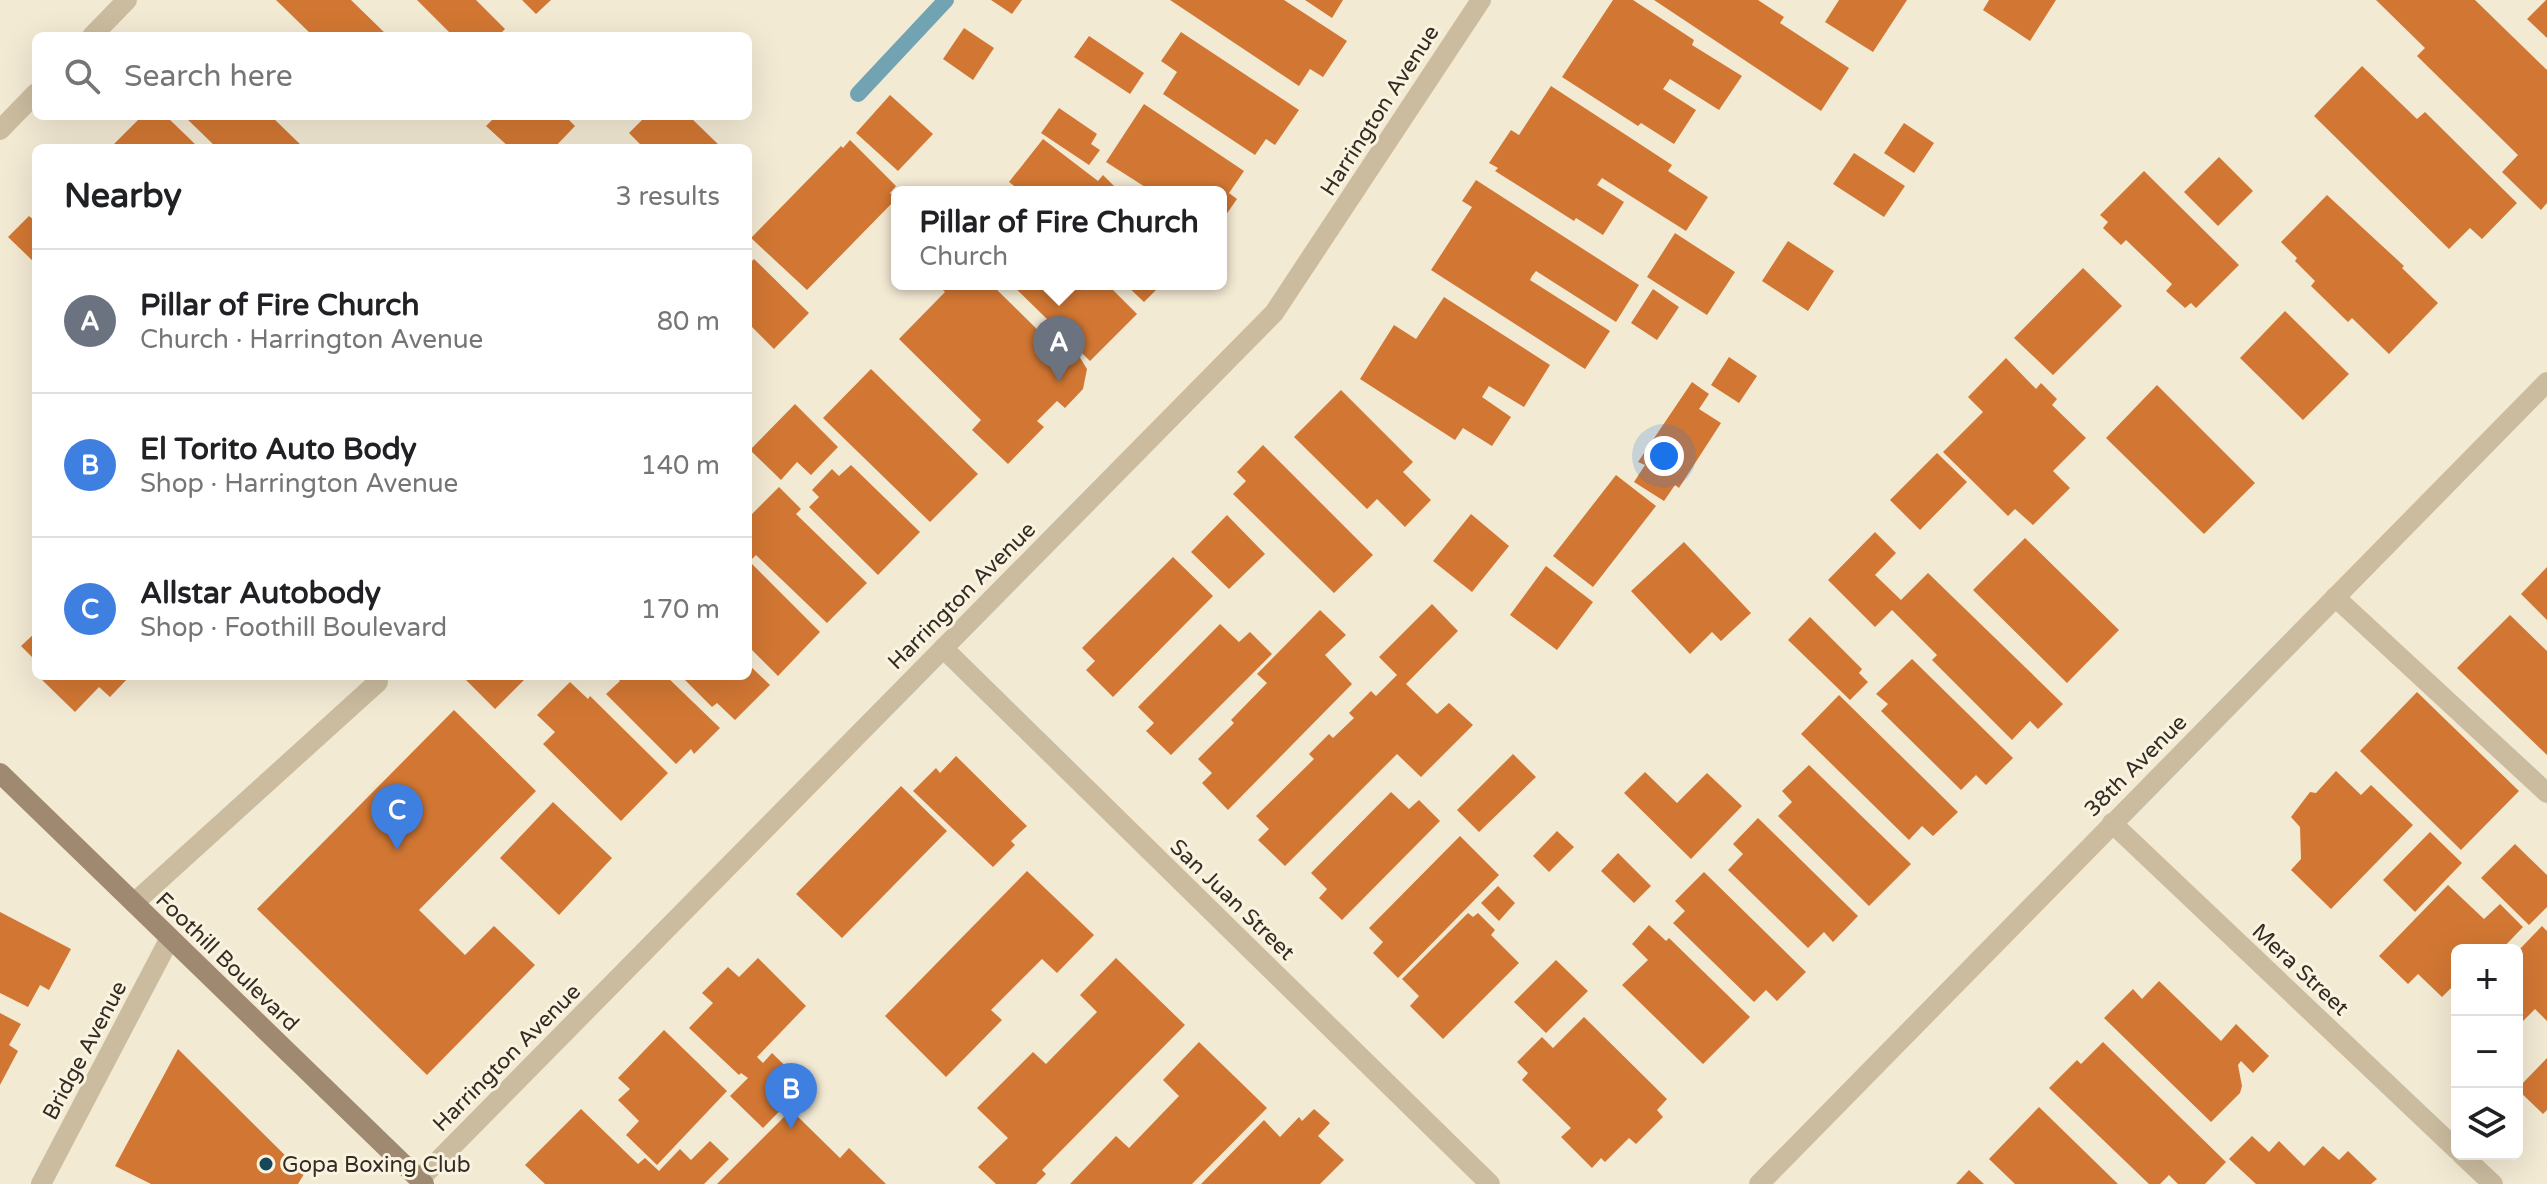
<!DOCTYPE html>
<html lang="en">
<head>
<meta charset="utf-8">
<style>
	:root { --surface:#fff; --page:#f2f2f2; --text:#202124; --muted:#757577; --line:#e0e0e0; --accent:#d93025 }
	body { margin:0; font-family:"Varela Round",sans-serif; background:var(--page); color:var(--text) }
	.controls { position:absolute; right:24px; bottom:24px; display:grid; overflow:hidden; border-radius:12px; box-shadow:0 8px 32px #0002 }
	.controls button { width:72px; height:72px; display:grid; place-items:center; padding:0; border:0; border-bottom:2px solid var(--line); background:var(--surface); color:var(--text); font:40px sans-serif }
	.you { position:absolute; left:1664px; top:456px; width:28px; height:28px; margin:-20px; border:6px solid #fff; border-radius:50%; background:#1a73e8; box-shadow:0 0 0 12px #1a73e833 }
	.badge { display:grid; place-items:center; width:52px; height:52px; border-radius:50%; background:var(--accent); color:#fff; font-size:26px; font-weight:700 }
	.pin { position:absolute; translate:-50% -66px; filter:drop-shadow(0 2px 4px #0008) }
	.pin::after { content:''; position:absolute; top:42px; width:28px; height:24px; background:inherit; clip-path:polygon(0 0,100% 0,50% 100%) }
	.popup { position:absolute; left:891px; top:186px; width:336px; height:104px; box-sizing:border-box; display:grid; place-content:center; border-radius:12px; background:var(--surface); filter:drop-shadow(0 2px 6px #0005); font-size:26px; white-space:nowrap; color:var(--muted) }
	.popup b { font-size:30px; color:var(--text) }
	.popup::after { content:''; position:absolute; left:50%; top:100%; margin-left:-16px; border:16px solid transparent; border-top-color:var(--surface) }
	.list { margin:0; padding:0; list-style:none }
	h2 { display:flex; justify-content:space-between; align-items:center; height:104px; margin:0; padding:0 32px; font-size:34px }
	h2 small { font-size:26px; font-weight:400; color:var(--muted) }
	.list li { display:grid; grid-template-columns:52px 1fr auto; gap:24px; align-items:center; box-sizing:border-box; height:144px; padding:0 32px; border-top:2px solid var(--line) }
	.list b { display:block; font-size:30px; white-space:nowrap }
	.list p { margin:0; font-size:26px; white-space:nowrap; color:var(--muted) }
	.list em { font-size:26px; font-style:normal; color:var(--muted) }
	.icon { flex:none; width:44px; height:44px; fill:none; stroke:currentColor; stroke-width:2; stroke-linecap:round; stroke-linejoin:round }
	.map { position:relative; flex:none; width:2547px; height:1184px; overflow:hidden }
	.search { position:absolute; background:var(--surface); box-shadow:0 8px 32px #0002; left:32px; top:32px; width:720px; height:88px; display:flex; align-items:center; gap:20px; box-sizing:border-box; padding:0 28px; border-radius:12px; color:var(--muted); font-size:30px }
	.panel { position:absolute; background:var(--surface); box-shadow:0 8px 32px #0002; left:32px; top:144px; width:720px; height:536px; border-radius:12px }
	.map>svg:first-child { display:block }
</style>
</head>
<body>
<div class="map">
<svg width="2547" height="1184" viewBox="0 0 2547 1184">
	<rect width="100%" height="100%" fill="#f3ead4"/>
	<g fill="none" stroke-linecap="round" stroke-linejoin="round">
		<path stroke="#71a3b2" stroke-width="16" d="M 858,94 L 946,0"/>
	</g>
	<path fill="#d27733" d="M 276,0 L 351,0 L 388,36 L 313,36 Z
		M 417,0 L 476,0 L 505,29 L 498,36 L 453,36 Z
		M 522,0 L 551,0 L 536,14 Z
		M 991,0 L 1022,0 L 1012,14 Z
		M 1170,0 L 1284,0 L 1347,41 L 1323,77 L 1310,69 L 1299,86 Z
		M 1305,0 L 1343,0 L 1332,18 Z
		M 1613,0 L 1633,0 L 1694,40 L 1692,45 L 1742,76 L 1719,110 L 1670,79 L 1663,89 L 1696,110 L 1674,144 L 1641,123 L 1638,126 L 1562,77 Z
		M 1654,0 L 1758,0 L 1784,17 L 1780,23 L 1849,68 L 1821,111 Z
		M 1839,0 L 1907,0 L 1873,52 L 1825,22 Z
		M 1989,0 L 2056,0 L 2030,41 L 1983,10 Z
		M 2376,0 L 2475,0 L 2547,70 L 2547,203 L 2541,210 L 2502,172 L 2518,155 L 2417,56 L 2425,48 Z
		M 2546,0 L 2547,0 L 2547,38 L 2527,19 Z
		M 964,28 L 994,48 L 973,80 L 943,59 Z
		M 1181,32 L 1299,110 L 1275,145 L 1266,139 L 1255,155 L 1163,94 L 1177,72 L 1161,61 Z
		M 1089,36 L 1144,73 L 1130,94 L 1074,57 Z
		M 2362,66 L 2417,119 L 2425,112 L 2517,203 L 2482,239 L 2470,228 L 2449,249 L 2314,116 Z
		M 1551,86 L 1672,165 L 1668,171 L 1708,197 L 1686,231 L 1602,178 L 1597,185 L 1624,202 L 1603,235 L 1576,218 L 1574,221 L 1495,171 L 1498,168 L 1489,163 L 1511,130 L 1519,135 Z
		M 890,95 L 933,134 L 898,171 L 856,133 Z
		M 1144,104 L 1244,171 L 1229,193 L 1237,199 L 1221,222 L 1221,192 L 1153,192 L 1106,162 Z
		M 1059,108 L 1097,134 L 1091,144 L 1100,150 L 1089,165 L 1041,133 Z
		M 142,116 L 166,116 L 195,144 L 191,148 L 110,148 Z
		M 184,116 L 271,116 L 304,148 L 217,148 Z
		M 496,116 L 565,116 L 575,126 L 554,148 L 510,148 L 486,126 Z
		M 646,116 L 689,116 L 722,148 L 644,148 L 629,133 Z
		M 1904,123 L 1934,143 L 1914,173 L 1884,153 Z
		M 1043,139 L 1098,181 L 1103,175 L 1120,192 L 1022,192 L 1009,182 Z
		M 850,140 L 896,186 L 890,193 L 896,199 L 807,290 L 751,238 L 841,146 L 843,148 Z
		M 1854,153 L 1905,186 L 1884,217 L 1833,184 Z
		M 2219,157 L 2253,191 L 2218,226 L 2184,192 Z
		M 2144,171 L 2239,265 L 2196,308 L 2191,303 L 2185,308 L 2166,291 L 2172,284 L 2126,240 L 2121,245 L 2103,228 L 2108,222 L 2100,215 Z
		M 1476,180 L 1639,285 L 1616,322 L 1536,271 L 1532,276 L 1530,280 L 1610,331 L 1585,369 L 1431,270 L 1472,207 L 1462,201 Z
		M 2327,195 L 2404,266 L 2402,268 L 2438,303 L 2389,354 L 2352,318 L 2348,322 L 2311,286 L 2315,281 L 2295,261 L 2297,258 L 2281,242 Z
		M 29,216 L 34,220 L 36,219 L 36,264 L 8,237 Z
		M 1675,233 L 1735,272 L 1707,315 L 1647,277 Z
		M 1788,241 L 1834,271 L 1808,311 L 1762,281 Z
		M 754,259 L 809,313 L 774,349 L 748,323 L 748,265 Z
		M 2083,268 L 2122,306 L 2053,375 L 2014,338 Z
		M 937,284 L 991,284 L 1057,349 L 1063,341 L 1079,356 L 1087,369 L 1083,389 L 1065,408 L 1057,401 L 1037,421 L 1044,427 L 1008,464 L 972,430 L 981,420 L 899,339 L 945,292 Z
		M 1011,284 L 1107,284 L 1137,314 L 1090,361 Z
		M 1125,284 L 1162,284 L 1144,302 Z
		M 1653,289 L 1679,307 L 1657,340 L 1631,323 Z
		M 1444,297 L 1550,365 L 1524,407 L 1489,386 L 1482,397 L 1511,417 L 1492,446 L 1463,428 L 1455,440 L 1360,379 L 1394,325 L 1416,339 Z
		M 2285,311 L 2349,374 L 2303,420 L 2240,358 Z
		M 1729,357 L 1757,376 L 1739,403 L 1711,385 Z
		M 2006,358 L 2036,389 L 2041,383 L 2057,399 L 2052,405 L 2086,438 L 2053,471 L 2070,488 L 2033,525 L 2015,509 L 2008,516 L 1943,452 L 1983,412 L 1968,397 Z
		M 871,369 L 978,474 L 930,522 L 823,418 Z
		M 1692,382 L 1709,394 L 1699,409 L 1721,423 L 1679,488 L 1675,485 L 1664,501 L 1634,482 L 1645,465 L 1638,462 Z
		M 2157,385 L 2255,483 L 2204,534 L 2106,438 Z
		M 1341,390 L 1413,462 L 1403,472 L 1431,500 L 1405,527 L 1377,499 L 1367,509 L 1294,437 Z
		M 795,404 L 838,447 L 811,475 L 797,462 L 781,480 L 750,450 Z
		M 1263,445 L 1373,555 L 1334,593 L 1233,494 L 1246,481 L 1237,472 Z
		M 1937,453 L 1967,482 L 1920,530 L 1890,500 Z
		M 851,465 L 920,532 L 878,575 L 809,507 L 819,497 L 812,490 L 832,469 L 839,476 Z
		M 1616,475 L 1656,506 L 1593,587 L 1553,556 Z
		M 779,487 L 801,509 L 796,514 L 867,583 L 827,623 L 756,555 L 751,560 L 748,556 L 748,518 Z
		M 1471,514 L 1509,546 L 1472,592 L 1433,561 Z
		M 1227,515 L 1265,554 L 1229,589 L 1191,552 Z
		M 1875,532 L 1896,553 L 1875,575 L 1901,600 L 1928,573 L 2063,704 L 2038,729 L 2030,721 L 2012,740 L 1932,660 L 1937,655 L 1892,610 L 1875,627 L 1828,580 Z
		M 2025,538 L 2119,630 L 2067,683 L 1973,590 Z
		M 1684,542 L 1751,613 L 1721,641 L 1712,632 L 1690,654 L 1631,591 Z
		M 1173,557 L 1213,596 L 1113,697 L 1086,670 L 1095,661 L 1082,648 Z
		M 748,560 L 820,632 L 778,676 L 748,646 Z
		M 1546,566 L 1593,602 L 1557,650 L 1510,615 Z
		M 2547,567 L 2547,620 L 2521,594 Z
		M 1432,604 L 1458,631 L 1406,684 L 1437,714 L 1449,703 L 1473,725 L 1421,777 L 1397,754 L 1285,866 L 1258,840 L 1269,829 L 1256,816 L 1314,759 L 1309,754 L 1329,734 L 1333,738 L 1354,718 L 1349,713 L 1371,691 L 1376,696 L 1397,675 L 1379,657 Z
		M 1320,610 L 1346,635 L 1325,655 L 1352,684 L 1228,810 L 1202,783 L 1212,773 L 1198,759 L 1234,723 L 1231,720 L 1267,683 L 1257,674 Z
		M 2510,615 L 2547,651 L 2547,755 L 2457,668 Z
		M 1810,617 L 1862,669 L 1859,673 L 1868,682 L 1850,700 L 1788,640 Z
		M 1220,624 L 1239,642 L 1250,632 L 1272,654 L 1171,755 L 1146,731 L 1154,723 L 1138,707 Z
		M 36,632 L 36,661 L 21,646 Z
		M 1912,659 L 2013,758 L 1986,785 L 1976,775 L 1961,790 L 1881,711 L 1888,704 L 1876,694 Z
		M 748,664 L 770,685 L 735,720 L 717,703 L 712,707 L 681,676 L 748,676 Z
		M 38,676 L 130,676 L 110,697 L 99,687 L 75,712 Z
		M 462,676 L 528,676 L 495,709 Z
		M 615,676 L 666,676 L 720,728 L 694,754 L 691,749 L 676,764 L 606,694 L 620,681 Z
		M 570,682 L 588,699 L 590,696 L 668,773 L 621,821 L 543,744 L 555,732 L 537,715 Z
		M 2417,692 L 2519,791 L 2461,850 L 2360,751 Z
		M 1839,695 L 1958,812 L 1933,836 L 1922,826 L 1909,840 L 1801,734 Z
		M 454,710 L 536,791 L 419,910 L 465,955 L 494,926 L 535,965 L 427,1075 L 257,909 Z
		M 1513,754 L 1536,777 L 1479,832 L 1457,810 Z
		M 956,756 L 1027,826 L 1011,841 L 1015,845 L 993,867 L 913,791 L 936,768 L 940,773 Z
		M 1809,765 L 1911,864 L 1869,906 L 1778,816 L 1792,802 L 1782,791 Z
		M 2336,771 L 2361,795 L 2371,785 L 2413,825 L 2331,909 L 2291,870 L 2301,859 L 2300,827 L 2291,817 L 2310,792 L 2316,793 Z
		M 1645,772 L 1677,803 L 1707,773 L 1742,806 L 1691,859 L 1624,793 Z
		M 901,786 L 947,831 L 842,938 L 796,894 Z
		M 1391,792 L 1409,809 L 1419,800 L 1440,821 L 1342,920 L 1319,898 L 1327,889 L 1311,873 Z
		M 553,802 L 612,858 L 559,915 L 500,858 Z
		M 1758,818 L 1858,916 L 1833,942 L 1824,932 L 1808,948 L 1728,870 L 1743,854 L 1733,844 Z
		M 1557,831 L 1574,847 L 1549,872 L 1533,856 Z
		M 2430,832 L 2462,863 L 2415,912 L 2383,880 Z
		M 1460,836 L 1499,875 L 1398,978 L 1373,953 L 1383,942 L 1369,928 Z
		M 2515,844 L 2547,875 L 2547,907 L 2529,925 L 2481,878 Z
		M 1618,853 L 1651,886 L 1634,903 L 1601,871 Z
		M 1027,871 L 1094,935 L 1057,973 L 1042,959 L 991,1010 L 1002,1020 L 946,1077 L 885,1016 Z
		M 1704,872 L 1806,972 L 1777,1001 L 1766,990 L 1754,1002 L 1673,923 L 1685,911 L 1675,901 Z
		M 2448,885 L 2484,919 L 2500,904 L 2523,927 L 2501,950 L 2495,944 L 2489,950 L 2457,950 L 2457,990 L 2453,986 L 2442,997 L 2418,974 L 2408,984 L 2379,956 Z
		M 1498,886 L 1515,903 L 1499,921 L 1481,903 Z
		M 0,912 L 71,949 L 49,990 L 40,985 L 28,1007 L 0,993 Z
		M 1468,913 L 1473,917 L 1478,913 L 1495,930 L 1491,935 L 1519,963 L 1443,1039 L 1410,1006 L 1419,996 L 1402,979 Z
		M 1649,925 L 1666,941 L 1669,938 L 1750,1017 L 1703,1064 L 1622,985 L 1648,960 L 1632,944 Z
		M 2542,926 L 2547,931 L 2547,1021 L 2535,1009 L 2517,1027 L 2517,952 Z
		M 758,958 L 806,1006 L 757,1057 L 763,1063 L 772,1053 L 805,1085 L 763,1128 L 730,1096 L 748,1078 L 741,1073 L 739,1075 L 689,1028 L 713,1003 L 702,993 L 728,967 L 739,977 Z
		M 1116,958 L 1185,1025 L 1042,1170 L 1046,1174 L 1036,1184 L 996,1184 L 978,1167 L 1008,1138 L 977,1108 L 1033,1052 L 1046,1064 L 1097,1012 L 1080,995 Z
		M 1556,960 L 1588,991 L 1546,1033 L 1514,1002 Z
		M 2159,981 L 2221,1041 L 2236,1024 L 2269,1056 L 2253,1073 L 2241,1061 L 2238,1065 L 2242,1086 L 2240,1093 L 2211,1122 L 2104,1018 L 2133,989 L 2142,999 Z
		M 0,1013 L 21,1024 L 9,1045 L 18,1051 L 0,1085 Z
		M 1584,1017 L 1667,1099 L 1657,1110 L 1663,1117 L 1636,1144 L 1629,1138 L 1605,1162 L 1601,1158 L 1592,1168 L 1561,1137 L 1571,1128 L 1522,1080 L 1528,1073 L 1517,1062 L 1542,1037 L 1553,1048 Z
		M 664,1030 L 727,1091 L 657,1165 L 626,1135 L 639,1121 L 618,1100 L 630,1089 L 618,1078 Z
		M 1199,1042 L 1267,1108 L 1192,1184 L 1070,1184 L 1116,1136 L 1129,1148 L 1179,1096 L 1163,1080 Z
		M 2103,1042 L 2226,1162 L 2205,1184 L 2178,1184 L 2169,1175 L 2160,1184 L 2149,1184 L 2049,1088 L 2077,1060 L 2081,1064 Z
		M 178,1049 L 304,1174 L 298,1184 L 151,1184 L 115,1166 Z
		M 2547,1058 L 2547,1110 L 2543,1114 L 2517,1089 Z
		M 2039,1107 L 2118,1184 L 2015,1184 L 1989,1159 Z
		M 581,1109 L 638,1164 L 645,1158 L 659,1171 L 680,1149 L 691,1160 L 710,1141 L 729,1159 L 704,1184 L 545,1184 L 525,1165 Z
		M 1314,1109 L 1330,1123 L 1318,1136 L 1344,1160 L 1320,1184 L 1201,1184 L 1264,1120 L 1280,1137 L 1299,1117 L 1302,1121 Z
		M 791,1110 L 840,1158 L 849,1148 L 886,1184 L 717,1184 Z
		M 2252,1136 L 2269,1152 L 2279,1141 L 2304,1166 L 2323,1146 L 2339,1160 L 2348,1151 L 2377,1179 L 2371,1184 L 2256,1184 L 2229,1159 Z
		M 1969,1170 L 1984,1184 L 1956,1184 Z"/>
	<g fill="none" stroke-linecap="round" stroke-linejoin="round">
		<path stroke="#cbbc9f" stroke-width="20" d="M 2335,597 L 2547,793
			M 134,903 L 378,682"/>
		<path stroke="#cbbc9f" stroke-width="20" d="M 92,36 L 127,0
			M 0,130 L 36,93
			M 943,648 L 1490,1184
			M 2112,823 L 2457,1150
			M 2461,1154 L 2493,1184
			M 419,1180 L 1274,313 L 1481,0
			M 41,1184 L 170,938"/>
		<path stroke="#cbbc9f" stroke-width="20" d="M 1759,1184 L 2547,382"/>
		<path stroke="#9f8a71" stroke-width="20" d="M 0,773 L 424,1184"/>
	</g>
	<circle fill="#164859" stroke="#faf3e0" stroke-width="3" cx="266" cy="1164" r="8"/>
	<g text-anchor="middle" stroke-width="6" stroke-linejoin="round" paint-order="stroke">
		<g font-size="22" fill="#342c24" stroke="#faf3e0">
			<text transform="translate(1379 110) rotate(-57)" y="8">Harrington Avenue</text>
			<text transform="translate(961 595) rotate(-45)" y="8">Harrington Avenue</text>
			<text transform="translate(2135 765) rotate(-45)" y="8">38th Avenue</text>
			<text transform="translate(1233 899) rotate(44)" y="8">San Juan Street</text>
			<text transform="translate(228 961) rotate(44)" y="8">Foothill Boulevard</text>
			<text transform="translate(2301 969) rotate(43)" y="8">Mera Street</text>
			<text transform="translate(84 1050) rotate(-62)" y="8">Bridge Avenue</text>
			<text transform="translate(506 1057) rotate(-45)" y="8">Harrington Avenue</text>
		</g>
		<g font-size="22" fill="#342c24" stroke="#faf3e0" text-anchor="start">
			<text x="282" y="1172">Gopa Boxing Club</text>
		</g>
	</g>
</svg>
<div class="controls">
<button>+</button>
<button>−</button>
<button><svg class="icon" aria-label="layers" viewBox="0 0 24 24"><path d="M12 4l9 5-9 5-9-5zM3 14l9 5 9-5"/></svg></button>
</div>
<div class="you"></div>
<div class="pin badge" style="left:1059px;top:382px;background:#6b7280">A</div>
<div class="popup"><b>Pillar of Fire Church</b>Church</div>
<div class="pin badge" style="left:791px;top:1129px;background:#3f7fe0">B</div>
<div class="pin badge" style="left:397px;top:850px;background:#3f7fe0">C</div>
<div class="search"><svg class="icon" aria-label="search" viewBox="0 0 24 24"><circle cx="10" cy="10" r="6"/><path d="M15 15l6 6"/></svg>Search here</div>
<section class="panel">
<h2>Nearby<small>3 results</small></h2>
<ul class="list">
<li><span class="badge" style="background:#6b7280">A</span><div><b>Pillar of Fire Church</b><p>Church · Harrington Avenue</p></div><em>80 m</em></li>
<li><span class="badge" style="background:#3f7fe0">B</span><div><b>El Torito Auto Body</b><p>Shop · Harrington Avenue</p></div><em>140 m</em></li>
<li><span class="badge" style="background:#3f7fe0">C</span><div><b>Allstar Autobody</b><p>Shop · Foothill Boulevard</p></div><em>170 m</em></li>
</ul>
</section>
</div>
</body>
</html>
